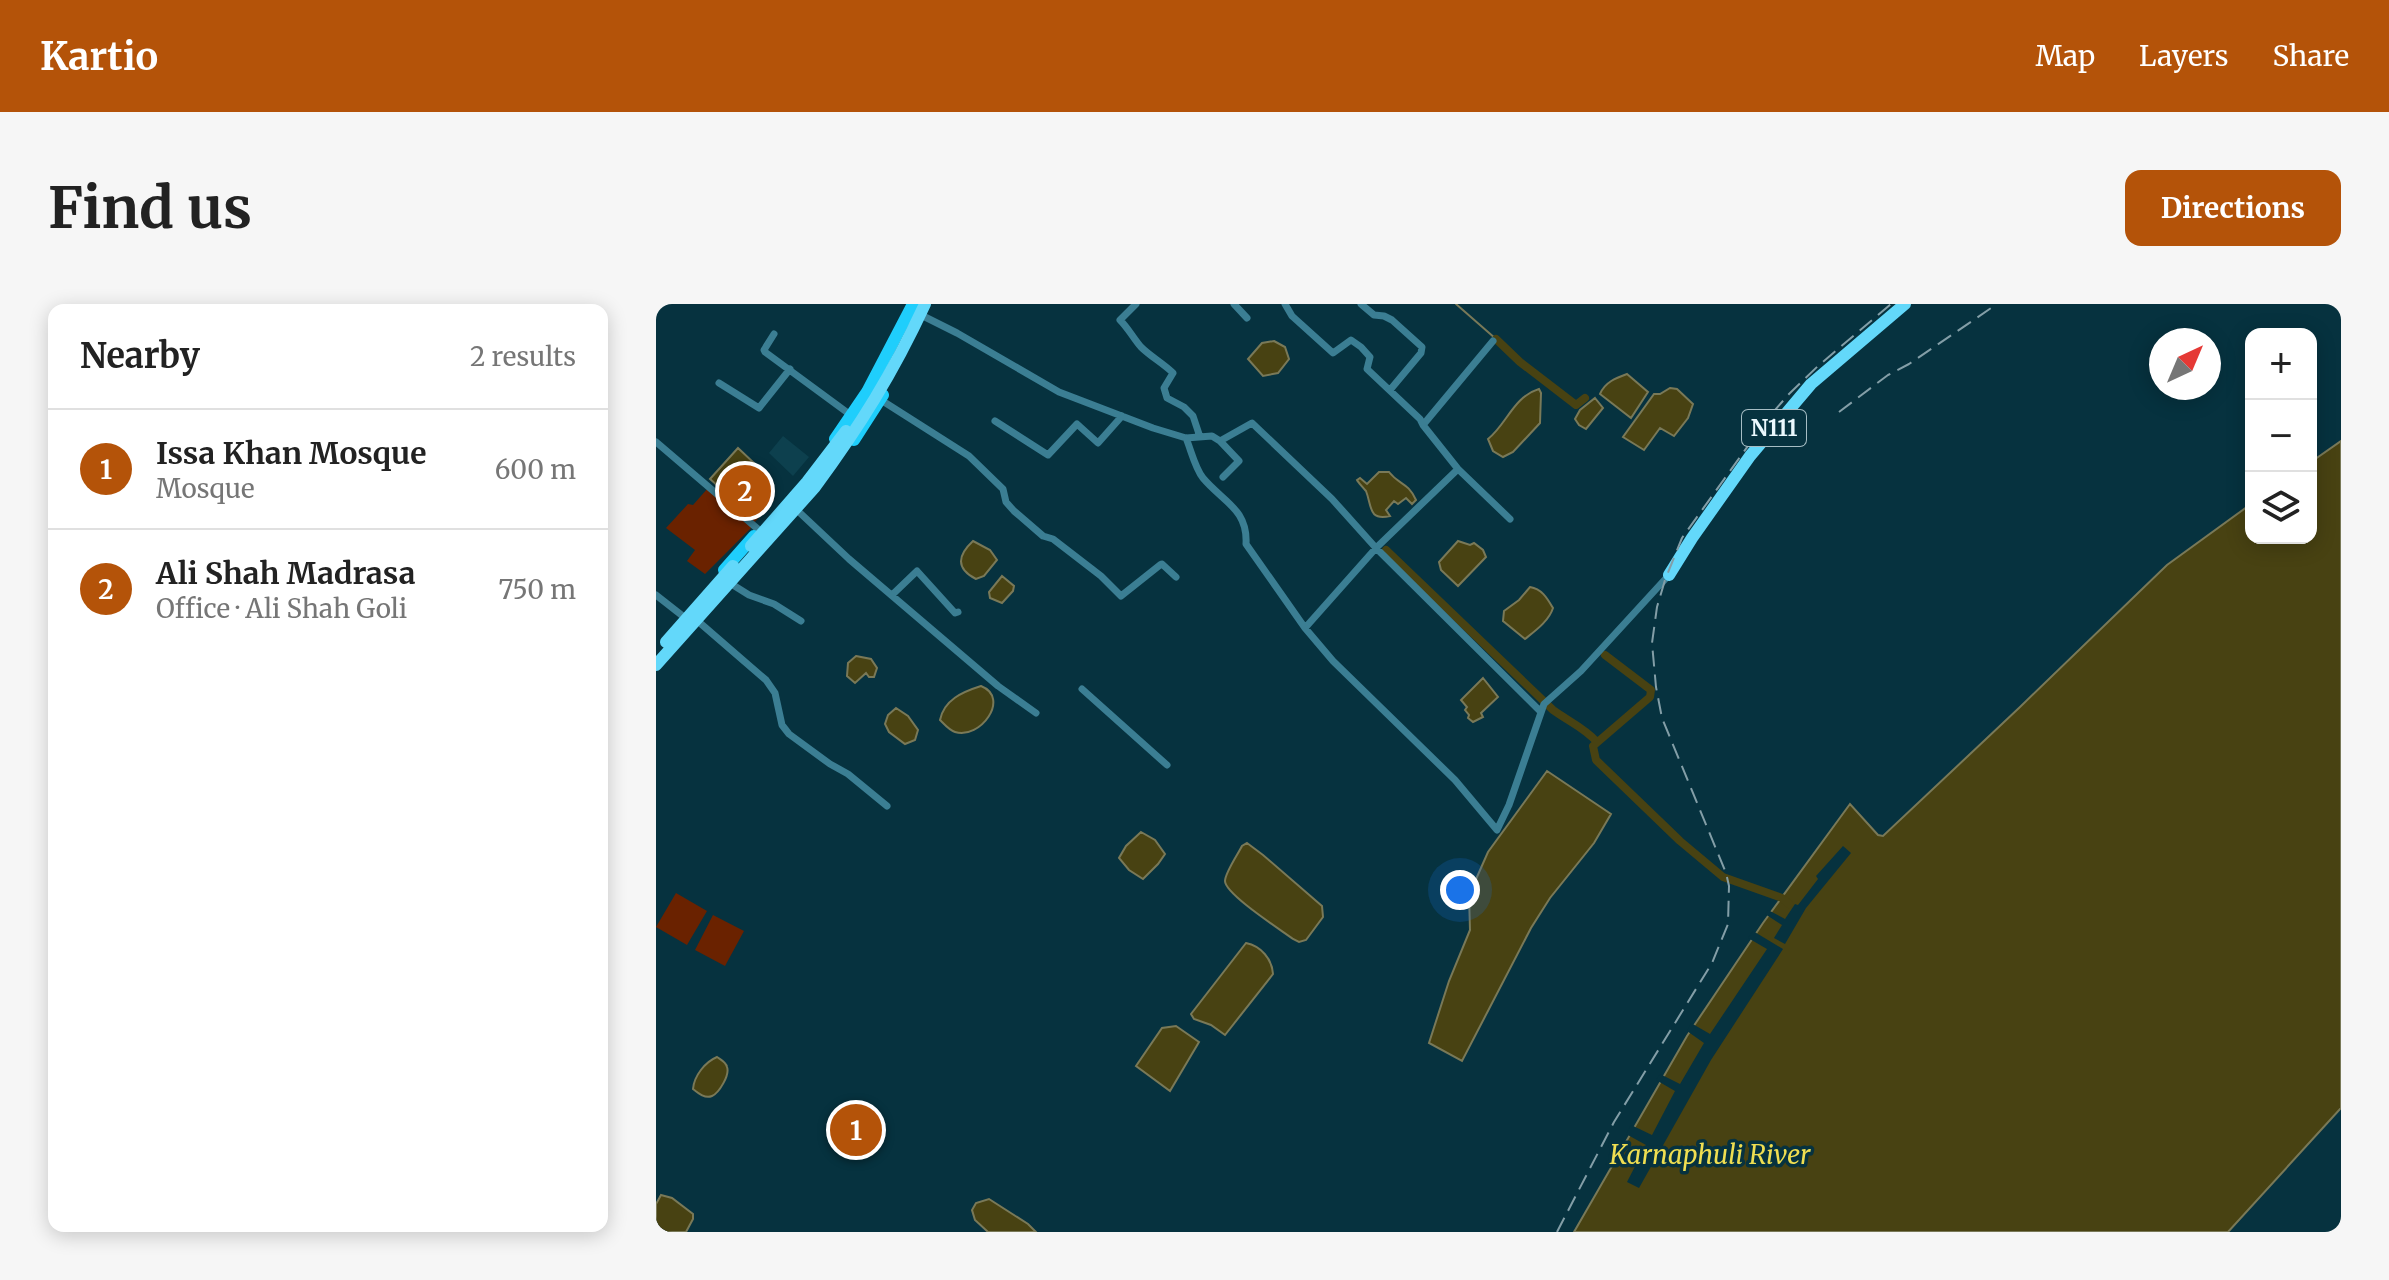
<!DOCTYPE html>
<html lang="en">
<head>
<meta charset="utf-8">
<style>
	:root { --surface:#fff; --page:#f6f6f6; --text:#222; --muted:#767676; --line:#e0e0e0; --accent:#b45309 }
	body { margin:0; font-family:Merriweather,serif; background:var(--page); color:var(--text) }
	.controls { position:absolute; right:24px; top:24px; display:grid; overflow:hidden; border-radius:16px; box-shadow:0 4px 20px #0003 }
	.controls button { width:72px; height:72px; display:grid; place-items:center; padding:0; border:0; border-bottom:2px solid var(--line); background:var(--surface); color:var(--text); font:40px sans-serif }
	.compass { position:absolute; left:1493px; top:24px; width:72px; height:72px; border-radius:50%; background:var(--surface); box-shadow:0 4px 20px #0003; rotate:44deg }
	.you { position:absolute; left:804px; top:586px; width:28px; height:28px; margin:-20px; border:6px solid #fff; border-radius:50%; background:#1a73e8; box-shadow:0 0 0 12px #1a73e833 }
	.badge { display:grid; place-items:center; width:52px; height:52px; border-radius:50%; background:var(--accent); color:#fff; font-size:26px; font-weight:700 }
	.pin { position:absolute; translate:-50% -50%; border:4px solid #fff; box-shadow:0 2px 8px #0006 }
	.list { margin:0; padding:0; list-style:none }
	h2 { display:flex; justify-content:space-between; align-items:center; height:104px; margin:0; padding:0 32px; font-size:34px }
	h2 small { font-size:26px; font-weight:400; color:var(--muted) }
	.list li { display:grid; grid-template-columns:52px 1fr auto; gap:24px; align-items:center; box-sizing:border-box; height:120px; padding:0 32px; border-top:2px solid var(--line) }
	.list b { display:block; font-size:30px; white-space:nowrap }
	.list p { margin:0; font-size:26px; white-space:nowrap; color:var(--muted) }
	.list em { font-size:26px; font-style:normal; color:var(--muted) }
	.icon { flex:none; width:44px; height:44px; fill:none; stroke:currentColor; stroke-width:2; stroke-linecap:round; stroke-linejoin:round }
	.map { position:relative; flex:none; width:1685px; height:928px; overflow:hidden; border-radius:16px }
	header { display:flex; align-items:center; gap:48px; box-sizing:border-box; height:112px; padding:0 40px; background:var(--accent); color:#fff }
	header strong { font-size:38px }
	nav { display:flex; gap:44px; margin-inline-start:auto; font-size:28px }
	.intro { display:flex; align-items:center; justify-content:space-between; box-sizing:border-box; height:192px; padding:0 48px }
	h1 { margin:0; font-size:56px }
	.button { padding:20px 36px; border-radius:16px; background:var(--accent); color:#fff; font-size:28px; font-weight:700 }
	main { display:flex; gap:48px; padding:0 48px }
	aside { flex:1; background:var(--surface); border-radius:16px; box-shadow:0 4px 20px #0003 }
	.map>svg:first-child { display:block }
</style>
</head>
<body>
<header>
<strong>Kartio</strong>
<nav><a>Map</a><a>Layers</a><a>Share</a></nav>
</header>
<div class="intro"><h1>Find us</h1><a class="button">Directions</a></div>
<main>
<aside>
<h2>Nearby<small>2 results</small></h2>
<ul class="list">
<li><span class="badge">1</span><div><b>Issa Khan Mosque</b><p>Mosque</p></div><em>600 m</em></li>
<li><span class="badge">2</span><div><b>Ali Shah Madrasa</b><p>Office · Ali Shah Goli</p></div><em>750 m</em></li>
</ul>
</aside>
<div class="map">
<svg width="1685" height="928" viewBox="0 0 1685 928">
	<rect width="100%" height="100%" fill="#06323f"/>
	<path fill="#0d404e" d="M 127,132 L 153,153 L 137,172 L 113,149 Z"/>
	<path fill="#6a2200" d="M 102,182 L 118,196 L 98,219 L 81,204 Z
		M 52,184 L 96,223 L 49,270 L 31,257 L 39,246 L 10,224 L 32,200 L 37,201 Z
		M 20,589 L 51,607 L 31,641 L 0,623 Z
		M 57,611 L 88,627 L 69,662 L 39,646 Z"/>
	<path fill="#484212" stroke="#797958" stroke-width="2" d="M 618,37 L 629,43 L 633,55 L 622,69 L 607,72 L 592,55 L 606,39 Z
		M 971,70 L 992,88 L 975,114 L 944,90 C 949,78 960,74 971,70 Z
		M 1014,84 L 1021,85 L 1037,100 L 1032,114 L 1018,132 L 1004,124 L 988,146 L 967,133 L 998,90 L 1004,90 Z
		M 883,85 L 885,89 L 884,119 L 857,148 L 847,153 L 837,147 L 832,135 C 851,120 857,93 883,85 Z
		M 939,94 L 947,104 L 930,125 L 923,121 L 919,115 L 924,106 Z
		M 1685,137 L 1685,804 L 1572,928 L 918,928 L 1031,732 L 1107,619 L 1194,500 L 1222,531 L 1227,532 L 1364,403 L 1511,261 L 1595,200 L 1595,234 L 1655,234 L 1655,158 Z
		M 82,144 L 98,159 L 71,190 L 54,175 Z
		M 723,168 L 733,168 C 743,181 752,178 760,196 L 756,200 L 750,194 L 742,200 L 738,197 L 730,206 L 734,212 C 712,217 716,202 710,187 C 709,186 702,178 701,176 L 704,174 L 711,180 Z
		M 317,237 L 334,246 L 341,256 L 328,272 L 320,275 C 299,264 302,251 317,237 Z
		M 802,237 L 814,241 L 818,239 L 827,246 L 830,253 L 802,282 L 785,266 L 783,258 Z
		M 346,272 L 358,282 L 357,287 L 346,299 L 334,294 L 333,288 Z
		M 874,283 C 886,285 891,294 897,304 C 893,317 879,327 869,335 L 847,317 L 848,307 L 863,296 Z
		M 200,352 L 215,355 L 221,364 L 218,373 L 213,373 L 210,369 L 199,379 L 191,372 L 192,359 Z
		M 827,374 L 842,393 L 825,409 L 827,413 L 817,418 L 812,414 L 813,411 L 809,406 L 811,403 L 805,396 Z
		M 325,382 C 355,394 324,436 299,428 C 293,426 288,420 284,416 C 288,396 306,388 325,382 Z
		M 240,404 L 252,412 L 262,426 L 259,436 L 249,440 L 233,428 L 229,420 L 232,411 Z
		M 891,467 L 955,510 L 938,539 L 894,594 L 875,624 L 806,757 L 773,739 L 793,677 L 814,626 L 813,591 L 832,548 Z
		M 485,528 L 499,536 L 509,550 L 502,560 L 487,575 L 473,566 L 463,554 L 470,542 Z
		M 591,539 L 607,551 L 666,602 L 667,613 L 650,636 L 643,638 L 637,635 C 625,626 569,590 569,577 C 569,569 582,550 586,542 Z
		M 590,639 C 605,642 616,655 617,670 L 569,731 L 555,721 L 538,715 L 535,710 Z
		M 520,722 L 543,738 L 514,787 L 480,762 L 506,724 Z
		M 61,753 C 65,756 70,758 71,763 C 74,771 63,789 56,792 C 49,795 42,789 37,785 C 38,772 49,758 61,753 Z
		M 5,891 L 16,894 L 37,910 L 37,915 L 30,928 L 0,928 L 0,900 Z
		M 333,895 L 372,920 L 380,928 L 332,928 L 319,916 L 316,906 L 320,899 Z"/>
	<path fill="#06323f" d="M 1187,542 L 1195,549 L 1150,604 L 1129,640 L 1118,634 L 1126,621 L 1109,610 L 1112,606 L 1129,615 L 1139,600 L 1142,601 L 1162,575 L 1160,572 Z
		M 1097,627 L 1127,645 L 1055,756 L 983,884 L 971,878 L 990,841 L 970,830 L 975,821 L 996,831 L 1019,787 L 1000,776 L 1004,770 L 1024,780 L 1048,739 L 1031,727 L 1035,719 L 1054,730 L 1111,645 L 1092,634 Z"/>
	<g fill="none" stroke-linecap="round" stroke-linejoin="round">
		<path stroke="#797958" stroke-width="2" d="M 800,0 L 840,35"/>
		<path stroke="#484212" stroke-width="8" d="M 840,35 L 864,58 L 920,101 L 929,94
			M 730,246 L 897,406 C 912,417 929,424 941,438
			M 949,351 L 995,386 L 994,393 L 937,442 L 940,456 L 1024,537 L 1067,573 L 1126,594 L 1133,600"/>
		<path stroke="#3b7e93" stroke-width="7" d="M 480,0 L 464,16 C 472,24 478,35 485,43 C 495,53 507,59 517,69 L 508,84 L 511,94 L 528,103 L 537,112 L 544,133
			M 578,0 L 591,14
			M 629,0 L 636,12 L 677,49 L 695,36 L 705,43 L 714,53 L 711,65 L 764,115 L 767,121
			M 705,0 L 718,11 L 728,12 L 736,16 L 766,43 L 765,49 L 734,86
			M 263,10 L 301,29 L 403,88 L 497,124 L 530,134 L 556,132 L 564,137 L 596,119 L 676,195 L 720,244 L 885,408
			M 118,30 L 108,46 L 109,48 L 196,112
			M 837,37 L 767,121 L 802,165 L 854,215
			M 63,79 L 103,104 L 134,65
			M 225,96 L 313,152 L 347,185 L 350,198 L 358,207 L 387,232 L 397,235 L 445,272 L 465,292 L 504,261 L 506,260 L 520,273
			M 339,117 L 392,151 L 421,120 L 442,139 L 466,112
			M 530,134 C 535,146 539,164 547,174 C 567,198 592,205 590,240 L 649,324 L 677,357 L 799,476 L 841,526 L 853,501 L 888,400 L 925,367 L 1013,271
			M 564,137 L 583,157 L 567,173
			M 0,138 L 103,226
			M 143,208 L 193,255 L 342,382 L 380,409
			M 77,281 L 93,291 L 118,300 L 145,317
			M 0,291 L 28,313
			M 236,291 L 261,267 L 299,309 L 302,308
			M 44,319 L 110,376 L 119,389 L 126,421 L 133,430 L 174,460 L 192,470 L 231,502
			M 649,324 L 720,244 L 802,165
			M 426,385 L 511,461"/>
		<path stroke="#1fcefc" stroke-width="12" d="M 179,135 L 211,88 L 257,0
			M 198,136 L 227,91
			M 68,266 L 98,232"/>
		<path stroke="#63d8fa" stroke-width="12" d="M 1013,271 L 1036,234 L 1094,152 L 1155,80 L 1249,0"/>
		<path stroke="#839ea7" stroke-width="2" stroke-dasharray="16 8" stroke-linecap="butt" d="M 1183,108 L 1232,71 L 1253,60 L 1341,0
			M 901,928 L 958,818 L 1056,659 L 1072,620 L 1073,582 L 1070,569 L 1006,414 L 1000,383 L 996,339 L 1001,303 L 1009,276 L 1026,234 L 1112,114 L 1133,90 L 1162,62 L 1235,0"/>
		<path stroke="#63d8fa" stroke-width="12" d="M 95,242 L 151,178 L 190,127
			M 10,338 L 77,262
			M 0,361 L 159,183 C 204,122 237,69 269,0"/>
	</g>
	<g text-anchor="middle" stroke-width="7" stroke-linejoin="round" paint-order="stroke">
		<rect fill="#06323f" stroke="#a6bdc4" stroke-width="2" x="1086" y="106" width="64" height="36" rx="6"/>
		<g font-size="22" font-weight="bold" fill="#eaf8fd">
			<text x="1118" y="132">N111</text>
		</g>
		<g font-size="26" font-style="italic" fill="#efde51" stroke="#06323f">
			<text x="1054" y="860">Karnaphuli River</text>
		</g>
	</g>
</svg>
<div class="controls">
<button>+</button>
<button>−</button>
<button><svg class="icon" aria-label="layers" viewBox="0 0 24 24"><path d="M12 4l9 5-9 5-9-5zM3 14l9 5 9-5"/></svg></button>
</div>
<svg class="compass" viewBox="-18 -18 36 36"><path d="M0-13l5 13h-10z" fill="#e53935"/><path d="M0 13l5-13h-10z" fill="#767676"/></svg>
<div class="you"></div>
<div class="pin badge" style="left:200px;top:826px">1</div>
<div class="pin badge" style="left:89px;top:187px">2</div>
</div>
</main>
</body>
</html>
